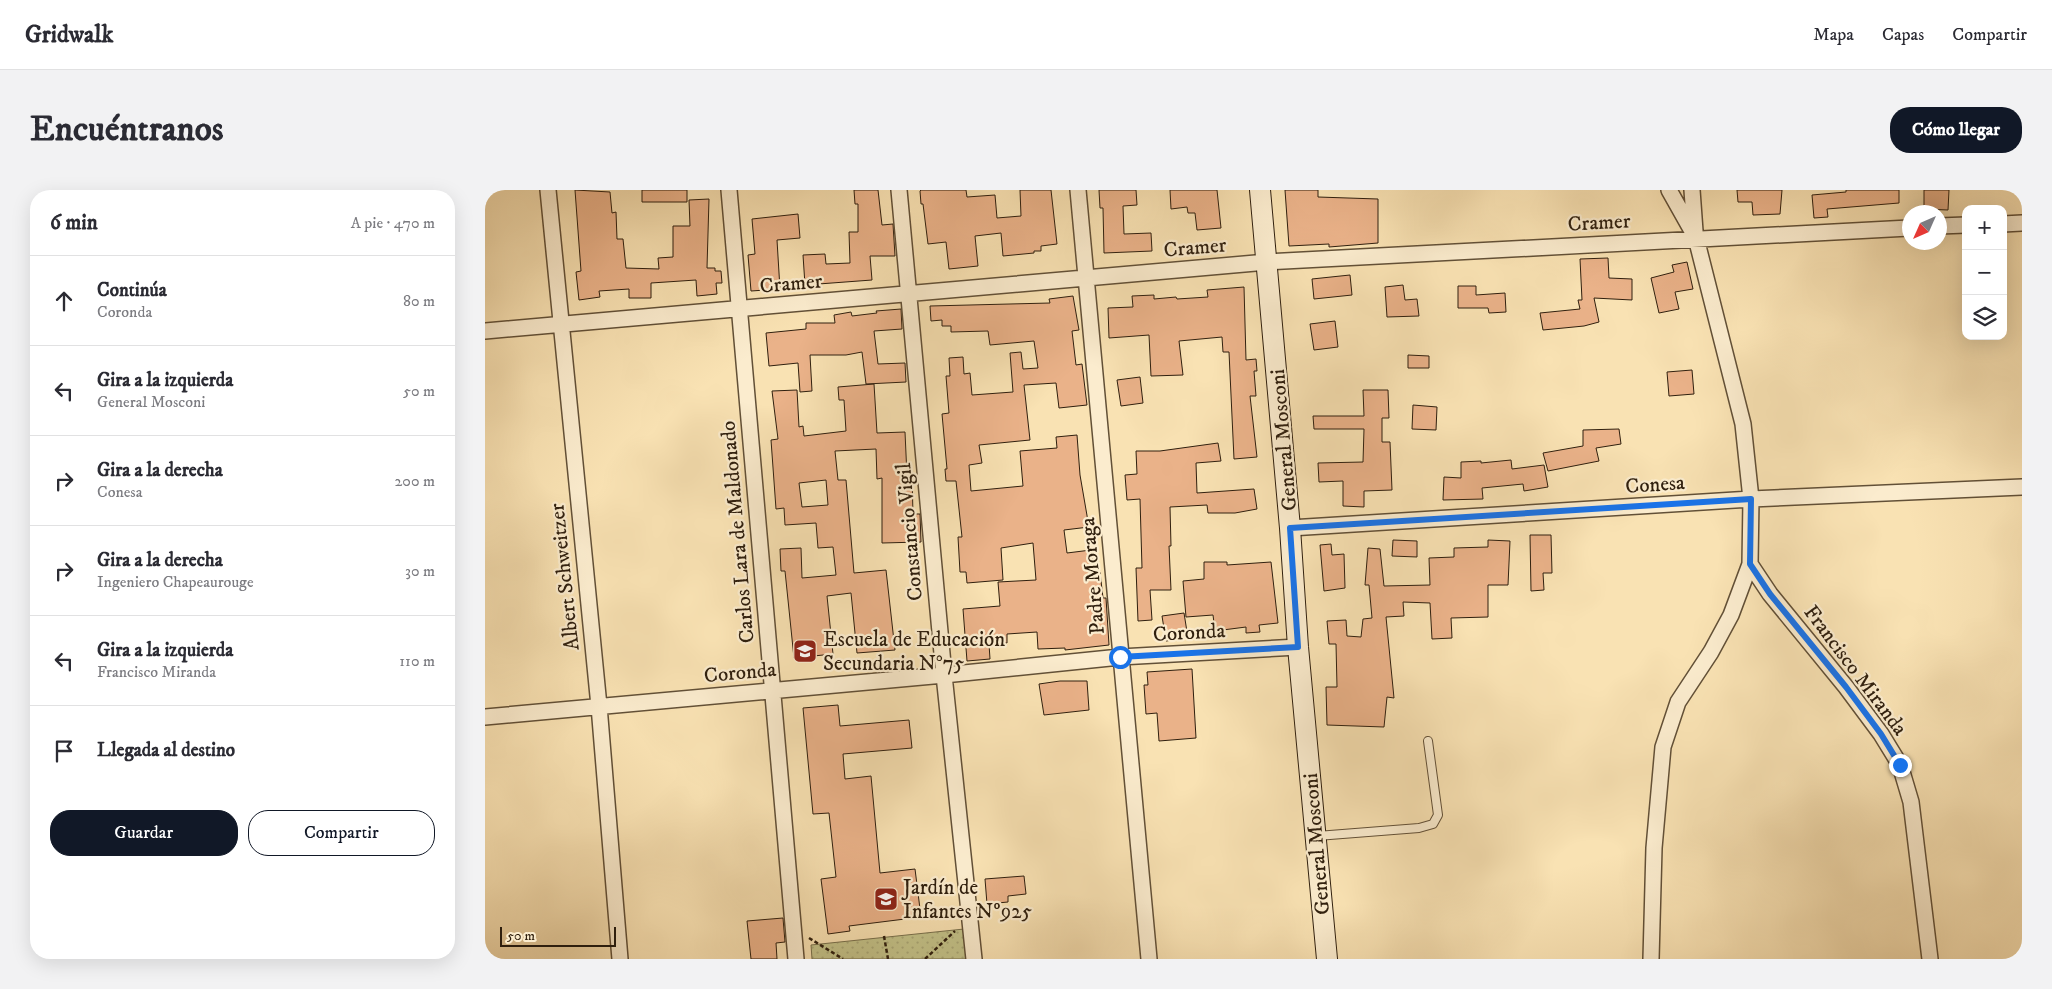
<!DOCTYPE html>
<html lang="es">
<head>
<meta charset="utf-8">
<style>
	:root { --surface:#fff; --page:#f2f2f3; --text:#2b2b33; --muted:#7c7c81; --line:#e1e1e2; --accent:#111827 }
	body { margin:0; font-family:"IM FELL DW Pica",serif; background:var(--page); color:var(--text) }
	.controls { position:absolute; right:15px; top:15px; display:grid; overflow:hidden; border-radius:10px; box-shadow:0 5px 20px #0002 }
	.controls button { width:45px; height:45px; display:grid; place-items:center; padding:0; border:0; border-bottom:1px solid var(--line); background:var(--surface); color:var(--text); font:25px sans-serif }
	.compass { position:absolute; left:1417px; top:15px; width:45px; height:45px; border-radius:50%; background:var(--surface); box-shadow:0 5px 20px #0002; rotate:225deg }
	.scale { position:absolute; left:15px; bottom:12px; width:116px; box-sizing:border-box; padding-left:5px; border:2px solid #2f1f0e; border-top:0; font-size:14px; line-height:18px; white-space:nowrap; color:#2f1f0e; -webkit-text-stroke:4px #fbecce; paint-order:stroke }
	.stop { position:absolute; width:15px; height:15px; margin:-11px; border:4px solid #1a73e8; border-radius:50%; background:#fff }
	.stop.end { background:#1a73e8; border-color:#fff; box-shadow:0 1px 5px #0008 }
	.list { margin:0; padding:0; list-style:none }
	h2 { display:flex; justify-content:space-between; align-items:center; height:65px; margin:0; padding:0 20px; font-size:21px }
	h2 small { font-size:16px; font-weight:400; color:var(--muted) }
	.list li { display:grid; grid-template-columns:32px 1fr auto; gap:15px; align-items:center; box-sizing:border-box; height:90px; padding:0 20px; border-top:1px solid var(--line) }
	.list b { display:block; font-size:19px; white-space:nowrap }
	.list p { margin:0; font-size:16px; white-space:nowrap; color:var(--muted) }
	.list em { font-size:16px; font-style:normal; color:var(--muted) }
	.actions { display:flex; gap:10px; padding:15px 20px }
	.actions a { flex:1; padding:11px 0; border:1px solid var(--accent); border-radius:20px; text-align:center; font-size:18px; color:var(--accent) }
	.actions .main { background:var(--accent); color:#fff }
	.icon { flex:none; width:28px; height:28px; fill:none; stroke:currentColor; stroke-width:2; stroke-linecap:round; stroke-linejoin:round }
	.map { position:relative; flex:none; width:1537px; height:769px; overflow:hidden; border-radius:20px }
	header { display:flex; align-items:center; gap:30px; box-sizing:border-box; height:70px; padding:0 25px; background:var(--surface); border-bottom:1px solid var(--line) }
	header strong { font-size:24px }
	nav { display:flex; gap:28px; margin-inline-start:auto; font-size:18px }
	.intro { display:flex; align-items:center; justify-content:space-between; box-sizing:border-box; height:120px; padding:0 30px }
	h1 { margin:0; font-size:35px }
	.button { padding:12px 22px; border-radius:20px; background:var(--accent); color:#fff; font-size:18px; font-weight:700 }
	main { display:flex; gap:30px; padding:0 30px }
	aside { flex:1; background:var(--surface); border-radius:20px; box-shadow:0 5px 20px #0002 }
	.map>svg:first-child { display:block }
</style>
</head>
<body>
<header>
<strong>Gridwalk</strong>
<nav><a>Mapa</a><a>Capas</a><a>Compartir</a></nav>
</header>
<div class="intro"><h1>Encuéntranos</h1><a class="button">Cómo llegar</a></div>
<main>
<aside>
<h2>6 min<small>A pie · 470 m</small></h2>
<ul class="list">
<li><svg class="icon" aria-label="ahead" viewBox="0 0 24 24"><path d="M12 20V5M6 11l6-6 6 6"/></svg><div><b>Continúa</b><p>Coronda</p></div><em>80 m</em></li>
<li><svg class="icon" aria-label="left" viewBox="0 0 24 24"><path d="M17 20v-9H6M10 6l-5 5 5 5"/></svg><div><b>Gira a la izquierda</b><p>General Mosconi</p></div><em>50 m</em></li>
<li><svg class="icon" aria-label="right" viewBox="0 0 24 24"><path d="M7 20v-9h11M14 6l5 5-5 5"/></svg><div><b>Gira a la derecha</b><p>Conesa</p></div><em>200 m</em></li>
<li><svg class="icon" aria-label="right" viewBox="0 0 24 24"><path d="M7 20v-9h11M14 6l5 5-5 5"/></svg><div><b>Gira a la derecha</b><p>Ingeniero Chapeaurouge</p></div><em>30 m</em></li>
<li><svg class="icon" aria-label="left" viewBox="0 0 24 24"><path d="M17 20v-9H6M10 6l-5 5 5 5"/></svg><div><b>Gira a la izquierda</b><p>Francisco Miranda</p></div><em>110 m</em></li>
<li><svg class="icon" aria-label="arrive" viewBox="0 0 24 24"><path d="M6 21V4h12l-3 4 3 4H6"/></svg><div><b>Llegada al destino</b></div></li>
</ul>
<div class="actions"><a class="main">Guardar</a><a>Compartir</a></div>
</aside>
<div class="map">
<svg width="1537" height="769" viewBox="0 0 1537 769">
	<defs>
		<pattern id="grass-dots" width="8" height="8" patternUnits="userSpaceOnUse" patternTransform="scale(1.25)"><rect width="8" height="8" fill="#c3c289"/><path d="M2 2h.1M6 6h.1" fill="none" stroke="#a8a675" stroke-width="1.8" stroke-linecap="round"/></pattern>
	</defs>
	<rect width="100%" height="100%" fill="#f9e2b3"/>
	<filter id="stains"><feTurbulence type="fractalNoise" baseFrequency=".004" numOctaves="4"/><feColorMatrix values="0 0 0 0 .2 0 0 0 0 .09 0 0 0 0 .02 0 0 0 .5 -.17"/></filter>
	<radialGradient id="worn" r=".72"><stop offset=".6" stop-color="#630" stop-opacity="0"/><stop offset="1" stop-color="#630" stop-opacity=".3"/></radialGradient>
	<path fill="url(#grass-dots)" stroke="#79704c" d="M 479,739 L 483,769 L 327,769 L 326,755 Z"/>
	<path fill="#eab289" stroke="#2f1f0e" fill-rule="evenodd" d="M 90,0 L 125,2 L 127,23 L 131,22 L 132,49 L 138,49 L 141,78 L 174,79 L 173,68 L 188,67 L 188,36 L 205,36 L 204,10 L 224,9 L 222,78 L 230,78 L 230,81 L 236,81 L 237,93 L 231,93 L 232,104 L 212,106 L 211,90 L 166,93 L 166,108 L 144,108 L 144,99 L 114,101 L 115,107 L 94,110 L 91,82 L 96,81 Z
		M 157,0 L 202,0 L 202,12 L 157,12 Z
		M 369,0 L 393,0 L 397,35 L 408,34 L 410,66 L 385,66 L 387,90 L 320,95 L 318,65 L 340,64 L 341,74 L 365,73 L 364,42 L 373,42 L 373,14 L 370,14 Z
		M 436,0 L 481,0 L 482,7 L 510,5 L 512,28 L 536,26 L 535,0 L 566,0 L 572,54 L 556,56 L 556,61 L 549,61 L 549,63 L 518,66 L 516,43 L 490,46 L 493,76 L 464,79 L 461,52 L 443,54 L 438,14 L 436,14 L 435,1 Z
		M 614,0 L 651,0 L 652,15 L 638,16 L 639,44 L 666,43 L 667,61 L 619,63 L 618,18 L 615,18 Z
		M 685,0 L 732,0 L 736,38 L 712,40 L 710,23 L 703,23 L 702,17 L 686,19 Z
		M 800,0 L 833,0 L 833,7 L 893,9 L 893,53 L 844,57 L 844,54 L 804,56 Z
		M 1252,0 L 1297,0 L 1295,24 L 1268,25 L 1267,12 L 1253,12 Z
		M 1361,0 L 1414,0 L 1414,13 L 1342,19 L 1343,27 L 1329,28 L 1327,5 L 1361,2 Z
		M 1439,0 L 1464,0 L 1463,20 L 1439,19 Z
		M 313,24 L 315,48 L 292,50 L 295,99 L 266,101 L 263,65 L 270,64 L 267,29 Z
		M 1123,68 L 1124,88 L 1147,89 L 1147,110 L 1109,108 L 1114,132 L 1099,136 L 1058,140 L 1055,123 L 1095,119 L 1093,110 L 1097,110 L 1095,69 Z
		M 1202,72 L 1208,99 L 1190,102 L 1194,119 L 1174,123 L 1166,88 L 1189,82 L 1187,75 Z
		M 865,85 L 867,105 L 829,109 L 827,89 Z
		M 918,95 L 920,110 L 932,109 L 934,126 L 902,127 L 900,97 Z
		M 973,96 L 991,96 L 991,105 L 1020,103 L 1021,122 L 1004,123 L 1003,118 L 973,118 Z
		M 759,97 L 761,170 L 771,169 L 772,181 L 769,181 L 771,206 L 765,206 L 772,267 L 749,269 L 744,162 L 738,162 L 737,147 L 694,151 L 698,185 L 666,186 L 664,145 L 624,148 L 623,118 L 648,117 L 647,106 L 669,105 L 669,109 L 691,107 L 692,109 L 723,107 L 722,100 Z
		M 588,106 L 594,140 L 587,141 L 591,175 L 597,174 L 602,215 L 574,218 L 571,193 L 539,195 L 545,250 L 494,255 L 497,273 L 484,275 L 486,301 L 538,296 L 535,261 L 572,258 L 571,247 L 592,245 L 595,285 L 604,337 L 579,340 L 582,363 L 606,360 L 609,383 L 615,382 L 618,408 L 621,408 L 624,455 L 580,460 L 580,458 L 553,459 L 552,442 L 522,444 L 522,453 L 504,454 L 505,469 L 482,471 L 478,419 L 515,416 L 513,392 L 551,390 L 548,353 L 516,358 L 518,390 L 482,393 L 481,382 L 475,382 L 473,347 L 477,347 L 471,291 L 461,291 L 460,279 L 462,279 L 457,224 L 464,223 L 461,186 L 465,186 L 464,168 L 478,167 L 479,184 L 485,183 L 487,205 L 528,202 L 525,163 L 536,162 L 538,179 L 553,178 L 549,151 L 505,155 L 503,141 L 466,142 L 466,136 L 457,136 L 457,130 L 446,131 L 445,116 L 565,113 L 564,109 Z
		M 416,119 L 417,139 L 389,141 L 393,174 L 420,173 L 421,192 L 381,194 L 377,162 L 361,165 L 325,165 L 327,201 L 315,202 L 313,173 L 284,176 L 281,143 L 321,139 L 321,133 L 350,133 L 349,125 L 366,122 L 367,126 L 392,123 L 391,121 Z
		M 850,131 L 853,157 L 829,160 L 825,134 Z
		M 923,165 L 944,166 L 944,178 L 923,178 Z
		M 1207,180 L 1209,204 L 1184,206 L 1182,182 Z
		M 655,187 L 658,213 L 636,216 L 632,190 Z
		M 389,194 L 392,243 L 420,242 L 422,286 L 427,286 L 428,324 L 435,324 L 436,352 L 397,353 L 397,288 L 392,289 L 391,259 L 350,261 L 353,290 L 361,290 L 369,383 L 401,380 L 410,460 L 372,463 L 366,403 L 342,406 L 348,464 L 309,468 L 300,381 L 296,381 L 295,359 L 316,358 L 317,388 L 351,385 L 348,357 L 333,358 L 331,333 L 300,335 L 299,318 L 291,319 L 286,250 L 293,249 L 287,201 L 312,200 L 314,237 L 318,236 L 319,246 L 361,241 L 359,210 L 354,210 L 353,197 ZM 341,290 L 343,315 L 317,317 L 314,293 Z
		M 878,200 L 903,200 L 904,228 L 897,228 L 897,252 L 905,252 L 907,300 L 879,301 L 879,317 L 858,316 L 858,291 L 834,292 L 833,273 L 878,272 L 879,239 L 829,239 L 828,226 L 879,226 Z
		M 928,215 L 952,217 L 951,240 L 927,239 Z
		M 1134,239 L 1136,254 L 1111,258 L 1114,271 L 1063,281 L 1058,263 L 1098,256 L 1098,240 Z
		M 733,253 L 736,271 L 711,273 L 712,303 L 769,299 L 772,319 L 750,323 L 723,323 L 722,315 L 685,317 L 686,356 L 684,356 L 686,400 L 665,400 L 667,430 L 653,431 L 651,378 L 657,378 L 655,309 L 642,310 L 640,285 L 652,284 L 651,261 L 675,261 Z
		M 1026,270 L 1027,279 L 1059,275 L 1063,297 L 1039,301 L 1038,294 L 997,298 L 998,309 L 958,310 L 959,287 L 976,288 L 976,272 L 996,271 L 996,273 Z
		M 1045,345 L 1066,345 L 1067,383 L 1058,383 L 1059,400 L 1046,401 Z
		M 908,350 L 932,351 L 932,367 L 907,366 Z
		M 1003,350 L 1025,351 L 1023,395 L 1003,395 L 1003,427 L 966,428 L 967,448 L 947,449 L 945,413 L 918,412 L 919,426 L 901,427 L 909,508 L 902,507 L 899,537 L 842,535 L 841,497 L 852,497 L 851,454 L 844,454 L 842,431 L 861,430 L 862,446 L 876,447 L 878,429 L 887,428 L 884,395 L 880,395 L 883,358 L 895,359 L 899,396 L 945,395 L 944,368 L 969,367 L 969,358 L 1003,357 Z
		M 846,354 L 847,365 L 859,364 L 860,398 L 839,401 L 835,355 Z
		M 719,372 L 742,372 L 742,375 L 786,372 L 793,433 L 774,435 L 775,442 L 761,443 L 761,437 L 730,441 L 728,425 L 701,427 L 698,391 L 719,389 Z
		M 699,423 L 703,448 L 681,451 L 677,426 Z
		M 707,479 L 711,548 L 674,551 L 672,523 L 661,524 L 659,495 L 663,495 L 662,482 Z
		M 575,491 L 602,491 L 604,520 L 559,525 L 554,494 Z
		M 353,515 L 355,536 L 424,530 L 427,558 L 358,564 L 360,589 L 386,586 L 395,683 L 430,679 L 436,727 L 364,736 L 365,741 L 343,744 L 336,689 L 351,687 L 344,623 L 328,624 L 318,518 Z
		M 539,686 L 541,704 L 523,706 L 523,712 L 502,714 L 500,689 Z
		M 298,728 L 300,752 L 291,753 L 292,769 L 266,769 L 262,731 Z"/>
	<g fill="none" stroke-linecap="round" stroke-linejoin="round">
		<g stroke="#625037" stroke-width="10">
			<path id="lane" d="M 832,646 L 934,638 L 948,634 L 953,625 L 943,551"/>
		</g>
		<g stroke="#625037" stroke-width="18">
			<path id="street" d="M 63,0 L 114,516 L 135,769
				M 244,0 L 311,769
				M 414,0 L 459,485 L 489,769
				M 593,0 L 664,769
				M 1207,0 L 1210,41
				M 1518,34 L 1537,33
				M 1454,36 L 1481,35
				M 0,141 L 782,72 L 1424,38
				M 805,338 L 1266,309 L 1537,297
				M 1265,374 L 1285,404 L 1361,497 L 1396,544 L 1415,575 L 1426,612 L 1445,769
				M 0,527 L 459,485 L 635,467 L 813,457
				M 1166,769 L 1169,658 L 1178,557 L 1193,512 L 1226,462 L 1246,425 L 1265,374 L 1266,309 L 1258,234 L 1211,48 L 1184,0"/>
		</g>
		<g stroke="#2f1f0e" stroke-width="22">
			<path id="secondary" d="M 775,0 L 805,338 L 813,457 L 842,769"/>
		</g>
		<path stroke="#2f1f0e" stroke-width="2.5" stroke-dasharray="4 2.5" stroke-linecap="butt" d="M 399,746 L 403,769
			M 324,748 L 358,769
			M 440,769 L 470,741"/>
		<use href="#lane" stroke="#fbecce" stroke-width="8"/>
		<use href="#street" stroke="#fbecce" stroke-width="15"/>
		<use href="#secondary" stroke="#fbecce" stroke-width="20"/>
	</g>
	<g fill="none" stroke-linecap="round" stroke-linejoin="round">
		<path stroke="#1a73e8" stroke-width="6" d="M 635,467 L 813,457 L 805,338 L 1266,309 L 1265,374 L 1285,404 L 1361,497 L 1396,544 L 1415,575"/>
	</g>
	<defs>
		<g id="school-square" transform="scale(1.25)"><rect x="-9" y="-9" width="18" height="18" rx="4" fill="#8f2418" stroke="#fbecce"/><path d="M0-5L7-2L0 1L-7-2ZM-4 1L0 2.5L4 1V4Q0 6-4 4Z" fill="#fff"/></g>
	</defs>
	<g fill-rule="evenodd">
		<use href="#school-square" x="320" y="461"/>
		<use href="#school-square" x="401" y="709"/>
	</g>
	<g text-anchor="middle" stroke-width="4.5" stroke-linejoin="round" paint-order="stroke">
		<g font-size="21" fill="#2f1f0e" stroke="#fbecce">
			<text transform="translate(1114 32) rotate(-3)" y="7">Cramer</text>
			<text transform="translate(710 57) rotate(-5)" y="7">Cramer</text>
			<text transform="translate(306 93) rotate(-5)" y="7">Cramer</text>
			<text transform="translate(798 250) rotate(-95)" y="7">General Mosconi</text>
			<text transform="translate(1170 294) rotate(-4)" y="7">Conesa</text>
			<text transform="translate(252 342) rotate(-95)" y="7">Carlos Lara de Maldonado</text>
			<text transform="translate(424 342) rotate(-95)" y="7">Constancio Vigil</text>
			<text transform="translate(607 386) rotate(-95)" y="7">Padre Moraga</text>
			<text transform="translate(79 387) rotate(-96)" y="7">Albert Schweitzer</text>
			<text transform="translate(704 442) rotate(-3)" y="7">Coronda</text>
			<text transform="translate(1371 480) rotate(53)" y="7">Francisco Miranda</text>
			<text transform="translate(255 482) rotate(-5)" y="7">Coronda</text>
			<text transform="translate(831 654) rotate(-95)" y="7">General Mosconi</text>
		</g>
		<g font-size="21" fill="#2f1f0e" stroke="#fbecce" text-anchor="start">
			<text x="338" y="456">Escuela de Educación<tspan x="338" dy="24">Secundaria N°75</tspan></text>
			<text x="418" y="704">Jardín de<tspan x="418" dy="24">Infantes Nº925</tspan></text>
		</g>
	</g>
	<rect width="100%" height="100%" filter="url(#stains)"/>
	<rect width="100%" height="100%" fill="url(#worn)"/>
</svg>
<div class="controls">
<button>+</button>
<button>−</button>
<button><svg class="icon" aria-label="layers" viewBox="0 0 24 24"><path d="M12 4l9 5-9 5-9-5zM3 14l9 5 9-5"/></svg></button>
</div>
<svg class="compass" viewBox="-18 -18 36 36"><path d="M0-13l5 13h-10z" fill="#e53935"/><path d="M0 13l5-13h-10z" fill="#7c7c81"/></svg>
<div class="scale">50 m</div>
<div class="stop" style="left:635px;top:467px"></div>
<div class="stop end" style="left:1415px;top:575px"></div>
</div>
</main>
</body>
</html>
